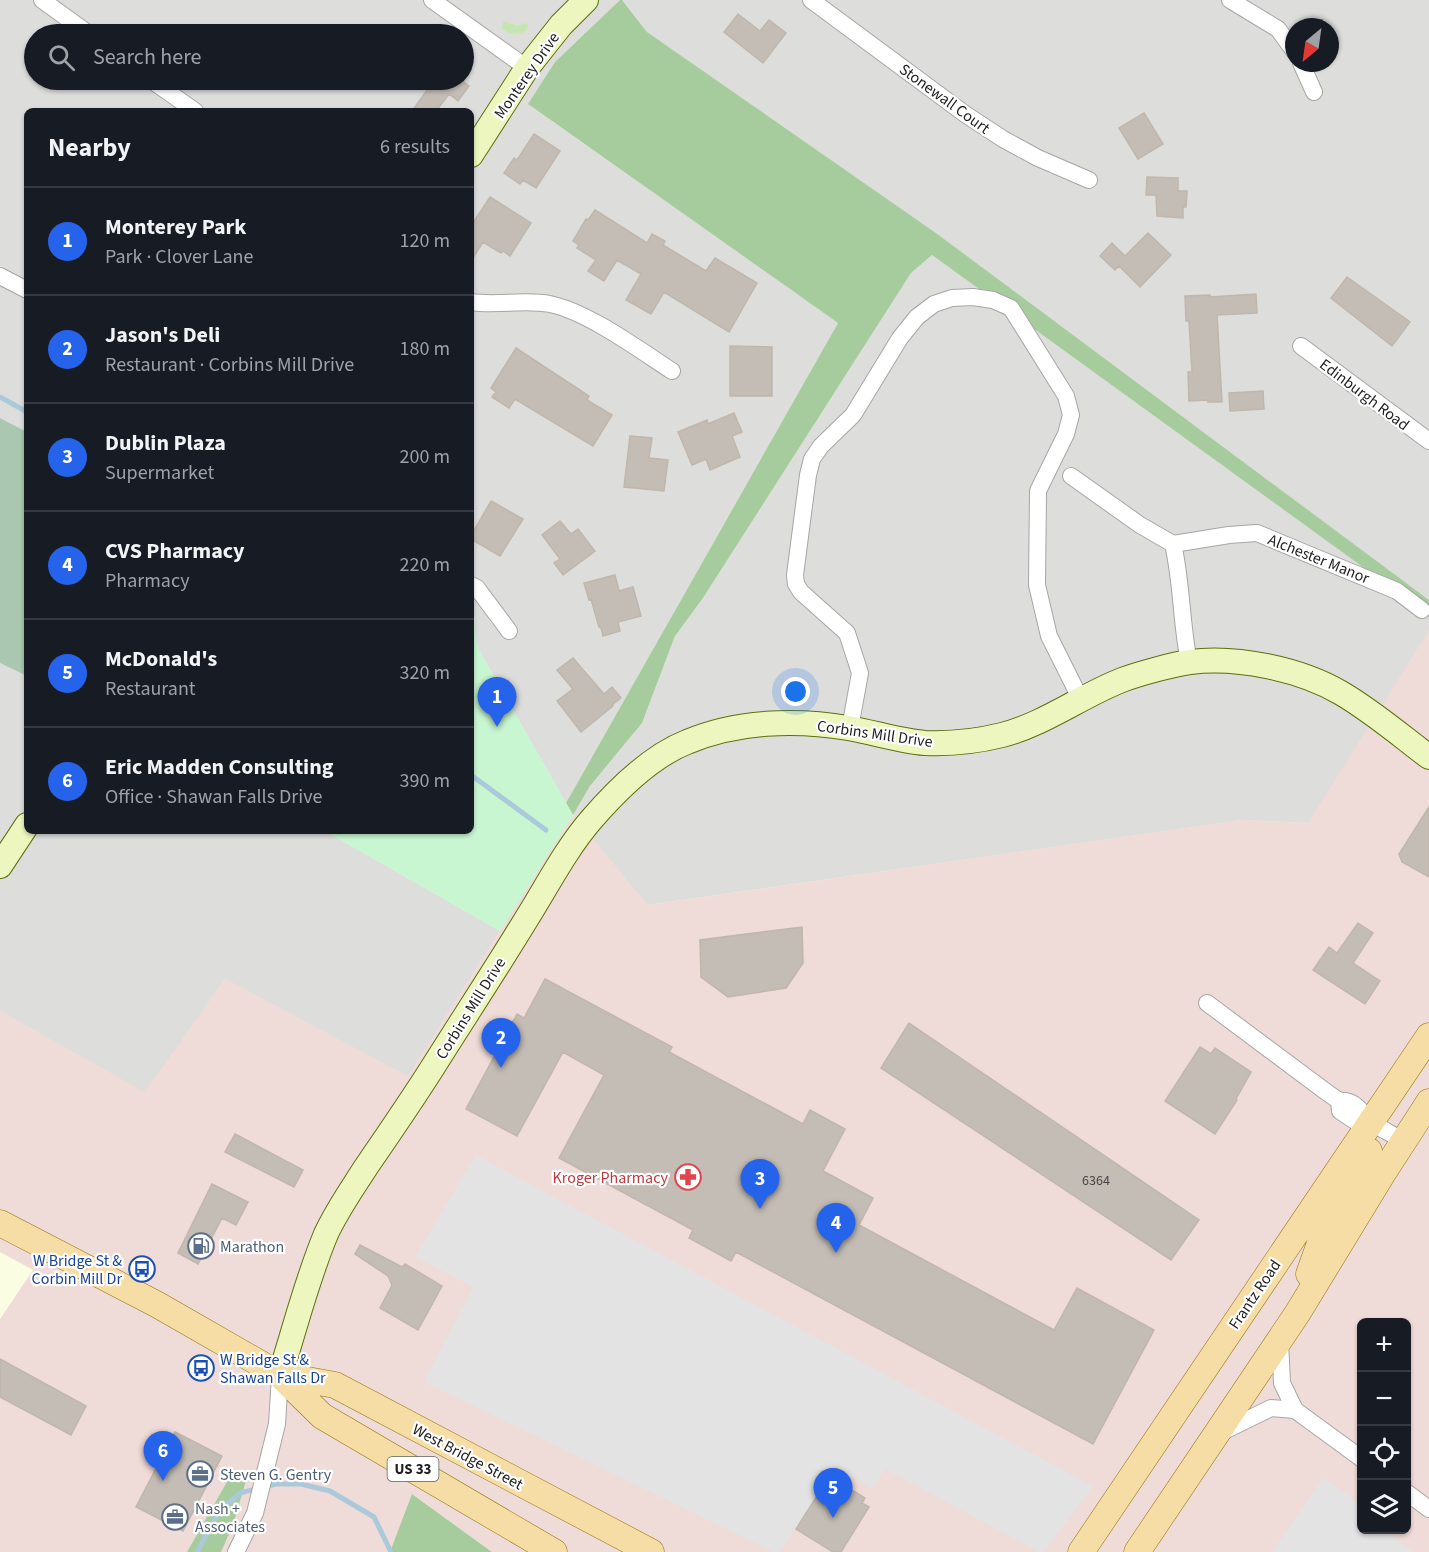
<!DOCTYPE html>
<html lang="en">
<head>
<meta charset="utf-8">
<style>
	:root { --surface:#171b24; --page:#242831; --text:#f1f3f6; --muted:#9ea1a6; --line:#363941; --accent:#2563eb }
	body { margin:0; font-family:"Source Sans 3",sans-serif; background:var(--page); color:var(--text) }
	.controls { position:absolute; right:18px; bottom:18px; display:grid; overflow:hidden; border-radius:9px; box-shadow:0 2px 4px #0004 }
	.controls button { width:54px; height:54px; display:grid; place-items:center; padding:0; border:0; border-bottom:2px solid var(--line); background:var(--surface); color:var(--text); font:30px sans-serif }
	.compass { position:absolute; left:1285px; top:18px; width:54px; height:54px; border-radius:50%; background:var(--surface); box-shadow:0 2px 4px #0004; rotate:209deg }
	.you { position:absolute; left:796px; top:692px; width:21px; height:21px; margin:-15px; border:4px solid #fff; border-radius:50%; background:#1a73e8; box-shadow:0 0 0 9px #1a73e833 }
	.badge { display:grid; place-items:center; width:39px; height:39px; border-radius:50%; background:var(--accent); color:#fff; font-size:20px; font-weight:700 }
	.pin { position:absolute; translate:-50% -50px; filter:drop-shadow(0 2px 3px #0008) }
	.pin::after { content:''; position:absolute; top:32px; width:21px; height:18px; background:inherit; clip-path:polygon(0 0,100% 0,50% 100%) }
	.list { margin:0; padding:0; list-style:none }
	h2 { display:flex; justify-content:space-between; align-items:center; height:78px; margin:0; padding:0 24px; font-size:26px }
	h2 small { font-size:20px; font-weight:400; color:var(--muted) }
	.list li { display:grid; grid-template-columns:39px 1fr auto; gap:18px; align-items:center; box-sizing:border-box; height:108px; padding:0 24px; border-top:2px solid var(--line) }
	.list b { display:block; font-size:22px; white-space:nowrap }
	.list p { margin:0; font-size:20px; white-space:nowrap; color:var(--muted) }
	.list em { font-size:20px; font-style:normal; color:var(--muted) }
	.icon { flex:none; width:33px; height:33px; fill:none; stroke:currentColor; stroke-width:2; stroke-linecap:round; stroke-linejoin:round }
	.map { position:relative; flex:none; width:1429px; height:1552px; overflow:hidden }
	.search { position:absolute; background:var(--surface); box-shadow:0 2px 4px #0004; left:24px; top:24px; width:450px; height:66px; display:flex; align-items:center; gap:15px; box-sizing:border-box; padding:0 21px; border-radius:33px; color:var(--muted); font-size:22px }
	.panel { position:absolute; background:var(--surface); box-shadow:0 2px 4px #0004; left:24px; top:108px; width:450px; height:726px; border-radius:9px }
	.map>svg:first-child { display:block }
</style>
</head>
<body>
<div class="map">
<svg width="1429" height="1552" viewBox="0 0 1429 1552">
	<rect width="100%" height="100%" fill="#efeee6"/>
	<path fill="#dddddc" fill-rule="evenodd" d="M 0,0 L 620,0 L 555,62 L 529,105 L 838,323 L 566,803 L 479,650 L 475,635 L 475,620 L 471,608 L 471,111 L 27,111 L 27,432 L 0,418 ZM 34,34 L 464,34 L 464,80 L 34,80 Z
		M 622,0 L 1429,0 L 1429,600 L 936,233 L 647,32 ZM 1294,27 L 1330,27 L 1330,63 L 1294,63 Z
		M 932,255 L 1429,615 L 1429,631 L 1309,823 L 1242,820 L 647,905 L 573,815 L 590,786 L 642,723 L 675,636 L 703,598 L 911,273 Z
		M 0,663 L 27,676 L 27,831 L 325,831 L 500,931 L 408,1077 L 225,979 L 145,1093 L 0,1011 Z"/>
	<path fill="#efdbd7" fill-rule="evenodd" d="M 1429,631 L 1429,1552 L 492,1552 L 413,1494 L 390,1552 L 221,1552 L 233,1525 L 248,1474 L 228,1480 L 187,1552 L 0,1552 L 0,1319 L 33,1270 L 0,1252 L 0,1011 L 145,1092 L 225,979 L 408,1076 L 573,815 L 648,905 L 1242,820 L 1308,823 ZM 1362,1322 L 1406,1322 L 1406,1530 L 1362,1530 Z"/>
	<path fill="#fafde2" d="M 0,1252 L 33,1270 L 0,1319 Z"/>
	<path fill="#c4e6b0" d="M 504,21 L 517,26 L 526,23 L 528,25 L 527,30 C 517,36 510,35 501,28 Z"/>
	<path fill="#a6cc9e" d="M 620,0 L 622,0 L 647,32 L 936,233 L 1429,600 L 1429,615 L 932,255 L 911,273 L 703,598 L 675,636 L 642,723 L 590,786 L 573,815 L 566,803 L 838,323 L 528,104 L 555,62 Z
		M 248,1474 L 233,1525 L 221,1552 L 187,1552 L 228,1480 Z
		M 412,1494 L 492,1552 L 390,1552 Z"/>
	<path fill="#a9c7b1" d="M 0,418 L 27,432 L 27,676 L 0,663 Z"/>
	<path fill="#c7f6d0" d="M 471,608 C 476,622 475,636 479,650 L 573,815 L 500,931 L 325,831 L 471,831 Z"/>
	<path fill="#e3e3e3" d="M 476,1155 L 1093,1486 L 1044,1552 L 1039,1552 L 885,1469 L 872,1489 L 836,1466 L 780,1552 L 774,1552 L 424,1382 L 473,1287 L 415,1257 Z
		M 1323,1478 L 1361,1504 L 1362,1530 L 1398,1530 L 1393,1537 L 1414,1552 L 1272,1552 Z"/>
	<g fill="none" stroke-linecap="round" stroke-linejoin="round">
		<path stroke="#aac9da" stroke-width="5" d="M 0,397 L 27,412
			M 471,775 L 546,830
			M 197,1552 L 220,1510 L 240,1493 L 276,1484 L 301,1484 L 330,1491 L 374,1517 L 391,1552"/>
	</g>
	<path fill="#c4bdb6" stroke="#c0b6aa" stroke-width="1.5" d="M 738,14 L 760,31 L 769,20 L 786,33 L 763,63 L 724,32 Z
		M 429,80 L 461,80 L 469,86 L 458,101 L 449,94 L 436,111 L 412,111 L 433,82 Z
		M 1144,113 L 1163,144 L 1138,159 L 1119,128 Z
		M 534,134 L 560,151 L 536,188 L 523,180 L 520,184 L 504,173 L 514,158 L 517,160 Z
		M 1147,177 L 1178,178 L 1178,191 L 1187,191 L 1186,207 L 1183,207 L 1183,218 L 1157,216 L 1156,195 L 1146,195 Z
		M 490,197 L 531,223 L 510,256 L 503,251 L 501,253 L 483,242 L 471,261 L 471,226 Z
		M 595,210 L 647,243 L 652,234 L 665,241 L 663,245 L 706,271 L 715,258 L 757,283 L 729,332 L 664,292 L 651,314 L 626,300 L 641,274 L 617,260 L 604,281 L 588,271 L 596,260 L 577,248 L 579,245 L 573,241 L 586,219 L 588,220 Z
		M 1148,233 L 1171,255 L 1140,287 L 1119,266 L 1115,270 L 1100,256 L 1112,243 L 1125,256 Z
		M 1347,277 L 1410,322 L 1392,346 L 1331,298 Z
		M 1256,294 L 1257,313 L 1217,315 L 1222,402 L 1208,402 L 1208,400 L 1189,401 L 1188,372 L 1192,372 L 1189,321 L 1186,321 L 1185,296 L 1210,295 L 1210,297 Z
		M 730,346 L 772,347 L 772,396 L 730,396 Z
		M 516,348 L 589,396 L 587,400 L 612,415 L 593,446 L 515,399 L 509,408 L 492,397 L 496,392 L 491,388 Z
		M 1263,391 L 1264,409 L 1230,411 L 1229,393 Z
		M 734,413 L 742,432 L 732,436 L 740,457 L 710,470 L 706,459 L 692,465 L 678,432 L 707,420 L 708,424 Z
		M 630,436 L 652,438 L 649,458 L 668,460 L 664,491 L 624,487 Z
		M 491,501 L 523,519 L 500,556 L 471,539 L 471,536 Z
		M 560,521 L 571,534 L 578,529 L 595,551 L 563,575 L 554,563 L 560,559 L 542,535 Z
		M 615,575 L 619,591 L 633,587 L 641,616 L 618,622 L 620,631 L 603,636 L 601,627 L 599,627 L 591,599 L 589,600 L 584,583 Z
		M 573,658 L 604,694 L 612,687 L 621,698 L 612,705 L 613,706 L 581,732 L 557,701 L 573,689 L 557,670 Z
		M 1429,807 L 1429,877 L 1402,862 L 1399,854 Z
		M 1358,923 L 1373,933 L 1353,963 L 1380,981 L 1365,1004 L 1313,970 L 1329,947 L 1337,953 Z
		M 802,927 L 803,963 L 786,988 L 728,997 L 701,977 L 700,940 Z
		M 545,979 L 672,1047 L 669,1052 L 803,1124 L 810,1110 L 845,1129 L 823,1171 L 873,1198 L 859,1225 L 1054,1330 L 1077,1288 L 1154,1330 L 1093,1444 L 736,1252 L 731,1261 L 689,1238 L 693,1230 L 559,1158 L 604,1075 L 563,1052 L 517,1136 L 466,1109 L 517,1014 L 524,1018 Z
		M 909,1023 L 1199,1220 L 1171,1260 L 881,1068 Z
		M 1200,1047 L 1211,1054 L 1215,1048 L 1251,1072 L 1236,1099 L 1237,1100 L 1215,1134 L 1165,1101 Z
		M 235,1134 L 303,1170 L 294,1187 L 225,1152 Z
		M 212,1184 L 248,1202 L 236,1225 L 222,1218 L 198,1264 L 178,1253 Z
		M 360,1245 L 402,1267 L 405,1264 L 442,1286 L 418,1330 L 380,1308 L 392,1285 L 388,1276 L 355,1254 Z
		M 0,1359 L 86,1406 L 71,1435 L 0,1397 Z
		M 175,1432 L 222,1456 L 183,1531 L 136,1507 Z
		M 827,1480 L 834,1485 L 836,1480 L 865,1498 L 862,1503 L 869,1507 L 841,1552 L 833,1552 L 796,1529 Z"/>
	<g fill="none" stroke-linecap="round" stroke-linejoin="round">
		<g stroke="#a6a6a6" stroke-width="18">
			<path id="street" d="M 42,0 L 89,34
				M 432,0 L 527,68
				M 811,0 L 965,114 L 1003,139 L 1038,158 L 1089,180
				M 1230,0 L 1278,29 L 1294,51
				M 1301,63 L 1314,92
				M 151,80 L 195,111
				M 0,276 L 27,290
				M 471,302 C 497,306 524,299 550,304 C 588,312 638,349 672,371
				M 1301,346 L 1429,441
				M 1071,476 L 1140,525 L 1173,544 L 1229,535 L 1257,533 L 1397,591 L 1422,610
				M 1173,544 C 1182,583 1181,623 1189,662
				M 471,585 L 477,588 L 509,631
				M 850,728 L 860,673 L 847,633 L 801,592 L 796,584 L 795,575 L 808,475 L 812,459 L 821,446 L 853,415 L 900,338 L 917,317 L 934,304 L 952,298 L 973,297 L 993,300 L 1011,308 L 1066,396 L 1071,415 L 1066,434 L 1038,491 L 1037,585 L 1049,636 L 1081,700
				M 1207,1003 L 1325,1091 L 1339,1101 C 1357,1099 1362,1115 1374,1124 C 1383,1130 1394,1135 1404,1141
				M 1339,1101 L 1340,1111 L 1355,1121 L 1371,1122
				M 1280,1341 L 1282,1383 L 1295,1410 L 1362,1459
				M 1218,1434 L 1271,1408 L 1295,1410
				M 1406,1492 L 1429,1509
				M 236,1552 L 255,1513 L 277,1424 L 280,1375"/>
		</g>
		<g stroke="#59710c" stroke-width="26">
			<path id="secondary" d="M 471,155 L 527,68 L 561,25 L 586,0
				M 0,866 L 27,825
				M 280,1375 C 295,1328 307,1279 326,1234 C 337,1210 352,1189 366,1167 C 388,1135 410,1103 431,1070 C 463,1019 496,969 527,918 C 547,886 566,849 591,820 C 616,791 651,756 687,742 C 736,721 796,719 848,728 C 873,732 899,741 925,743 C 950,744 978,741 1002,735 C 1045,724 1081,696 1122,680 C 1138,674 1174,664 1190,662 C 1237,656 1300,669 1341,693 C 1372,711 1400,735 1429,757"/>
		</g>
		<g stroke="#917509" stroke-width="27">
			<path id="primary" d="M 0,1223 L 158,1305 L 280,1375 L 322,1416 L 554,1552
				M 1309,1274 L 1326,1226 L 1369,1151
				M 280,1375 L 335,1385 L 651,1552
				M 1081,1552 L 1429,1036
				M 1137,1552 L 1297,1314 L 1383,1173 L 1429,1102"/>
		</g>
		<use href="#street" stroke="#fff" stroke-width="16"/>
		<use href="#secondary" stroke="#ecf6be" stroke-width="24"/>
		<use href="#primary" stroke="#f6dda5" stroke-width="26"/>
	</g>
	<defs>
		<g id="pharmacy-ring" transform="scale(1.35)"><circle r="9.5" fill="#fff" stroke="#e0444e" stroke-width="1.5"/><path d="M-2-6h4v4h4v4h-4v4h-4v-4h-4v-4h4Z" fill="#e0444e"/></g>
		<g id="fuel-ring" transform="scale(1.35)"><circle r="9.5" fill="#fff" stroke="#5c6f8a" stroke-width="1.5"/><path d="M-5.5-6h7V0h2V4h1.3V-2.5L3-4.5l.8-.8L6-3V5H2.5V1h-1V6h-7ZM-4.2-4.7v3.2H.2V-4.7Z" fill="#5c6f8a"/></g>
		<g id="bus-ring" transform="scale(1.35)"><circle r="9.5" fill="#fff" stroke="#1a4fb4" stroke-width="1.5"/><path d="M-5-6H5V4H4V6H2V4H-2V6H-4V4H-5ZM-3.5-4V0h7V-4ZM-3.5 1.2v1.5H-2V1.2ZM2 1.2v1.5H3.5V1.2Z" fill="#1a4fb4"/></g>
		<g id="office-ring" transform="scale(1.35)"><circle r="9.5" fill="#fff" stroke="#5c6f8a" stroke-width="1.5"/><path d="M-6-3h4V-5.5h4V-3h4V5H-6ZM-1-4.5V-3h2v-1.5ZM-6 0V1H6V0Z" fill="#5c6f8a"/></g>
	</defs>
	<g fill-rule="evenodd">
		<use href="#pharmacy-ring" x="688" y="1177"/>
		<use href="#fuel-ring" x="201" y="1246"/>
		<use href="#bus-ring" x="142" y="1269"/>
		<use href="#bus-ring" x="201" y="1368"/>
		<use href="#office-ring" x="200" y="1474"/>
		<use href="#office-ring" x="175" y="1517"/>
	</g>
	<g text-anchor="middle" stroke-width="4.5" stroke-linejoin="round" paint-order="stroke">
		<g font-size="14" fill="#484645">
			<text x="1096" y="1185">6364</text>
		</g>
		<rect fill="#fff" stroke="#626262" stroke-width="1.5" x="387.5" y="1457" width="51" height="24" rx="4.5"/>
		<g font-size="15" font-weight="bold" fill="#1f1f1f">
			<text x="413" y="1474">US 33</text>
		</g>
		<g font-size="16" fill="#1f1f1f" stroke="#fff">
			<text transform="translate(526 75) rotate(-55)" y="6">Monterey Drive</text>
			<text transform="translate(945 98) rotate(36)" y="6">Stonewall Court</text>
			<text transform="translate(1365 394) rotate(37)" y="6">Edinburgh Road</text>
			<text transform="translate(1319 558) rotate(22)" y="6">Alchester Manor</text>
			<text transform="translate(875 733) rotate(8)" y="6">Corbins Mill Drive</text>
			<text transform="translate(470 1008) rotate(-58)" y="6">Corbins Mill Drive</text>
			<text transform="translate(1254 1294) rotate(-56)" y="6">Frantz Road</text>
			<text transform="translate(468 1456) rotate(28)" y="6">West Bridge Street</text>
		</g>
		<g font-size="16" fill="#be3a42" stroke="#fff" text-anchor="end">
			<text x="668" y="1183">Kroger Pharmacy</text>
		</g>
		<g font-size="16" fill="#4e5e75" stroke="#fff" text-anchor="start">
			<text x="220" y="1252">Marathon</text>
			<text x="220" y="1480">Steven G. Gentry</text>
			<text x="195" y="1514">Nash +<tspan x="195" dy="18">Associates</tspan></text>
		</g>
		<g font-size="16" fill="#164399" stroke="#fff" text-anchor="end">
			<text x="122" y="1266">W Bridge St &amp;<tspan x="122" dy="18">Corbin Mill Dr</tspan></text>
			<text x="220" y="1365" text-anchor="start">W Bridge St &amp;<tspan x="220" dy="18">Shawan Falls Dr</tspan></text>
		</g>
	</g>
</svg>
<div class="controls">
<button>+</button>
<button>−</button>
<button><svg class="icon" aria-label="locate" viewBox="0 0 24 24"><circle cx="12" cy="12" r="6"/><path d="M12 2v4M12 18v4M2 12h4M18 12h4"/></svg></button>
<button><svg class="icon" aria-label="layers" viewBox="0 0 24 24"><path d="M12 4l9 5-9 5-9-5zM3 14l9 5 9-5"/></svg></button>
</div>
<svg class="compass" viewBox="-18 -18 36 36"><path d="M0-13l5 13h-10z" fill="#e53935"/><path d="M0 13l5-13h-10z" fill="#9ea1a6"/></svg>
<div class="you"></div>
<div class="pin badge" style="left:497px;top:727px">1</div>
<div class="pin badge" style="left:501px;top:1068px">2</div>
<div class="pin badge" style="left:760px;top:1209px">3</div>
<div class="pin badge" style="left:836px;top:1253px">4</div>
<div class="pin badge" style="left:833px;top:1518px">5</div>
<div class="pin badge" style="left:163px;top:1481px">6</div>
<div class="search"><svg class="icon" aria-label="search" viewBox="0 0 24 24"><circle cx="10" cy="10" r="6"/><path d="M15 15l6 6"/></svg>Search here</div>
<section class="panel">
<h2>Nearby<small>6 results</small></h2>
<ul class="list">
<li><span class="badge">1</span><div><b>Monterey Park</b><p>Park · Clover Lane</p></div><em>120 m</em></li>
<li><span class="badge">2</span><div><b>Jason's Deli</b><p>Restaurant · Corbins Mill Drive</p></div><em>180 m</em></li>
<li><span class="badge">3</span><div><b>Dublin Plaza</b><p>Supermarket</p></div><em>200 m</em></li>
<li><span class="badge">4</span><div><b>CVS Pharmacy</b><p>Pharmacy</p></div><em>220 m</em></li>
<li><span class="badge">5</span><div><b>McDonald's</b><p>Restaurant</p></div><em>320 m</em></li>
<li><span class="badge">6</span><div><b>Eric Madden Consulting</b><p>Office · Shawan Falls Drive</p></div><em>390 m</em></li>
</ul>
</section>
</div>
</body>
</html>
